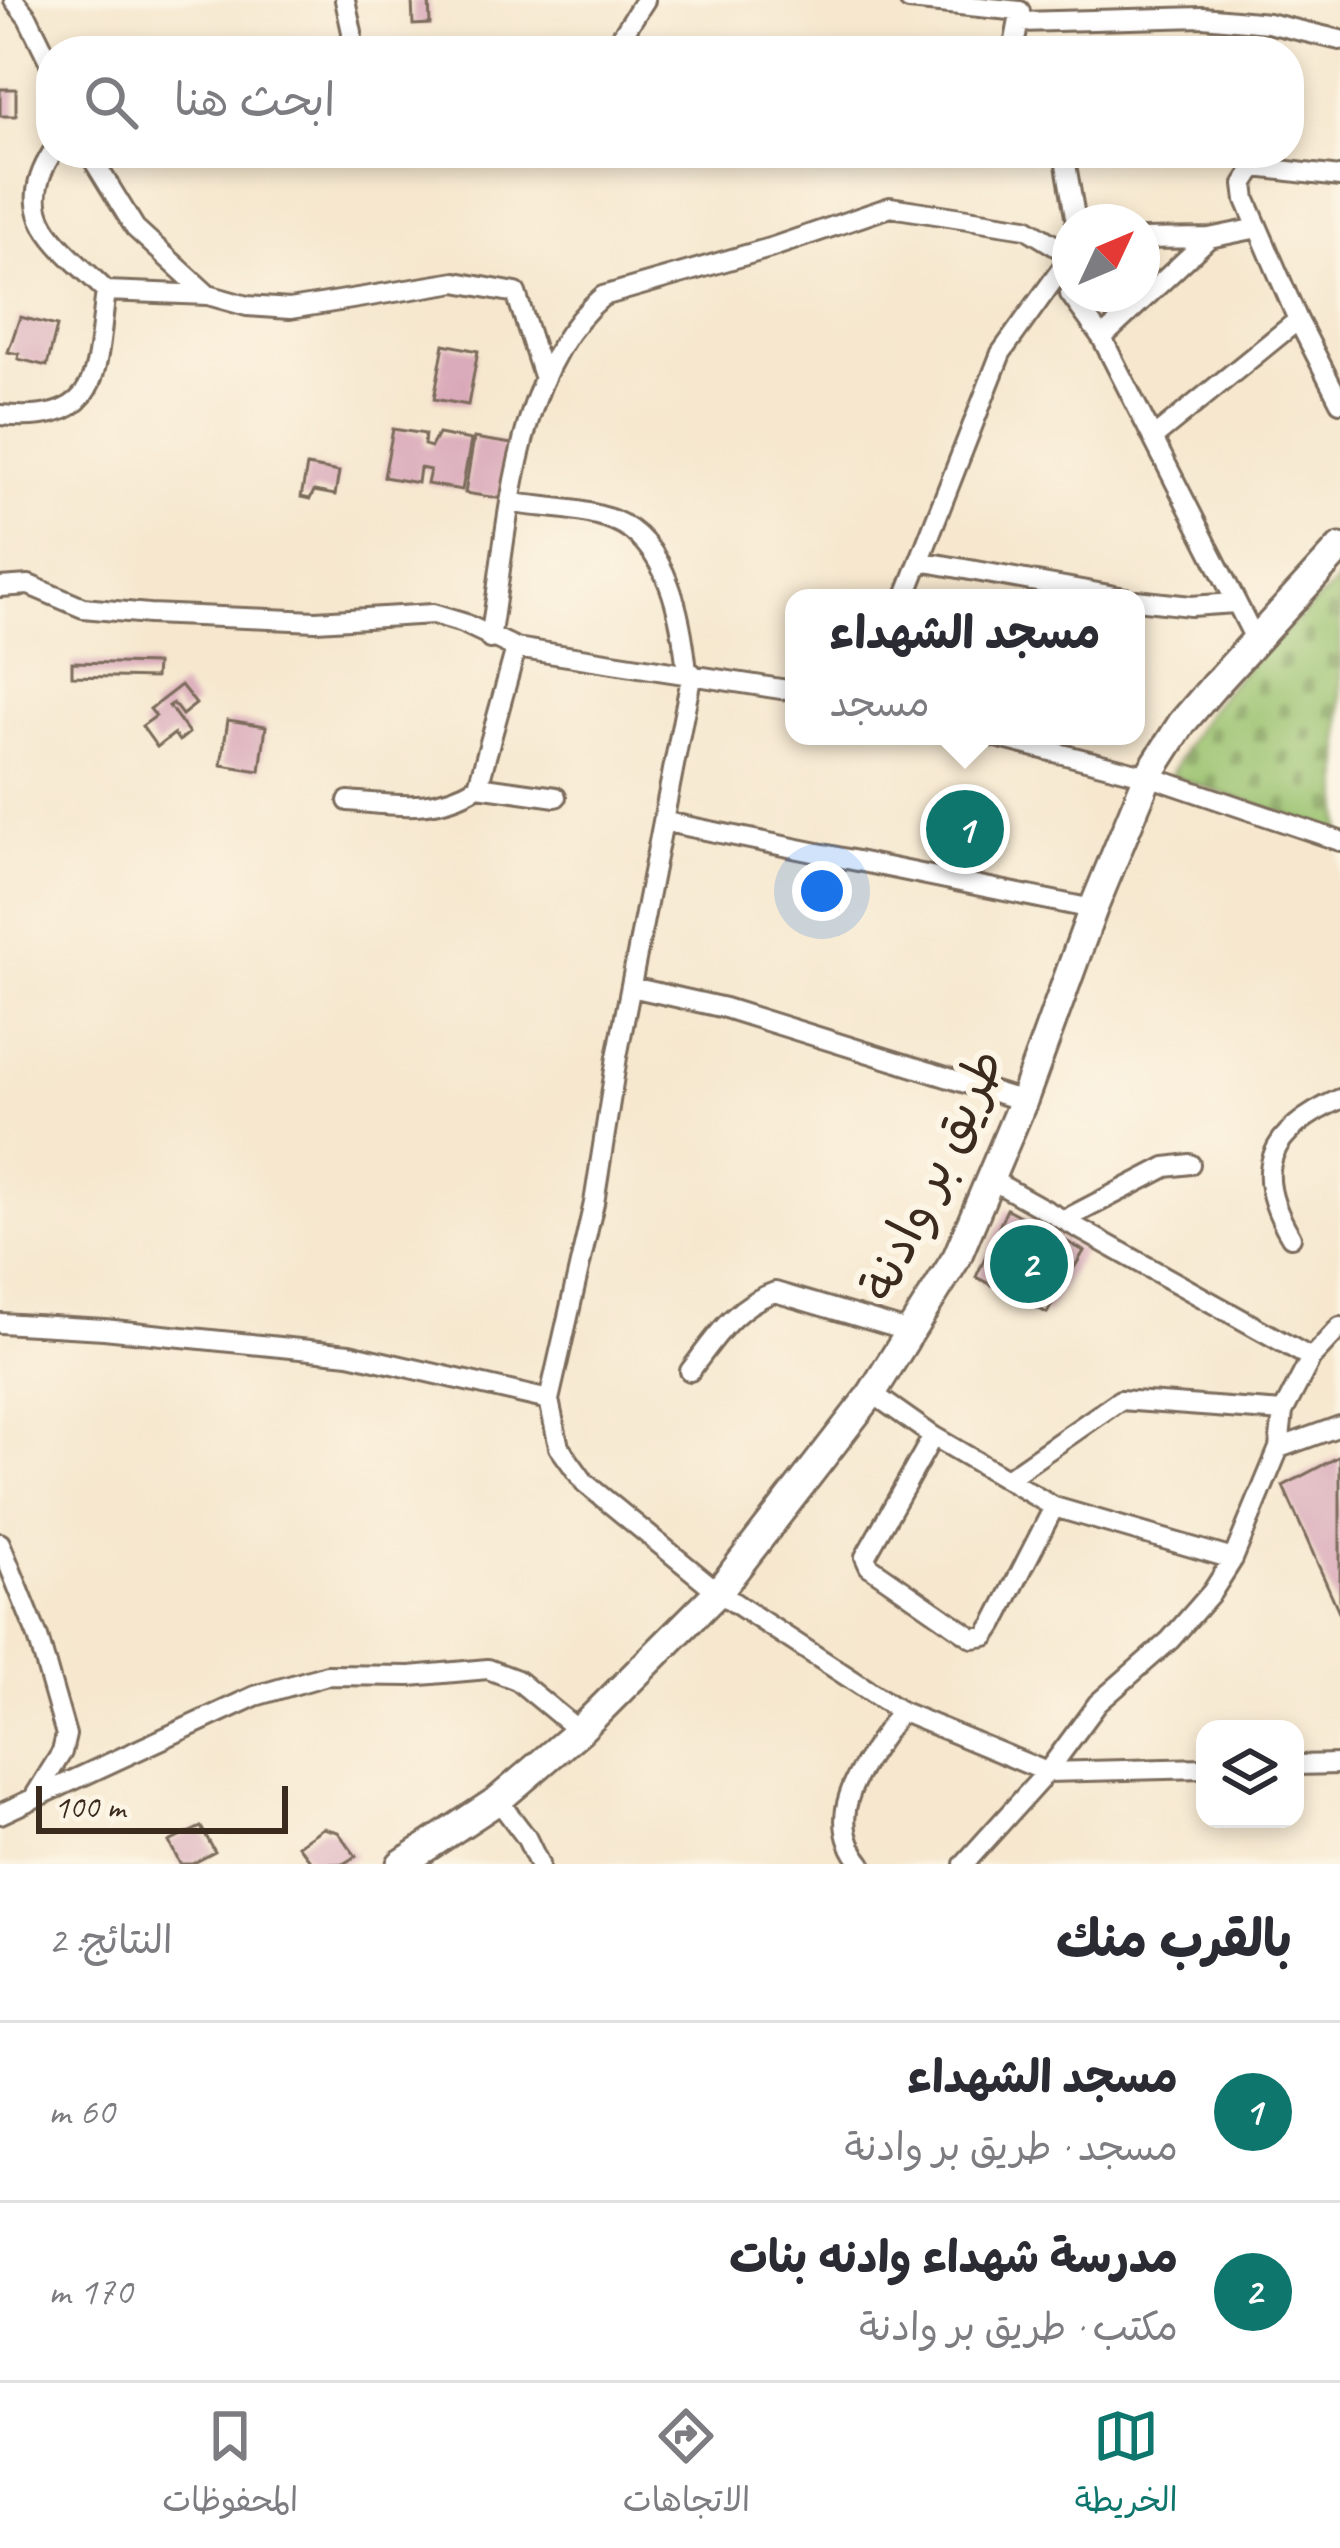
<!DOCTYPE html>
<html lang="ar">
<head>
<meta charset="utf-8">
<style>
	:root { --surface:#fff; --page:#f2f2f3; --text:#2b2b33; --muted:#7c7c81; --line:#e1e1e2; --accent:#0f766e }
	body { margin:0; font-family:Caveat,"Playpen Sans Arabic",sans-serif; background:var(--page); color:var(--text); direction:rtl }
	.controls { position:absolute; right:36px; bottom:36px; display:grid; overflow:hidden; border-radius:24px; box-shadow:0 6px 18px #0003 }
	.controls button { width:108px; height:108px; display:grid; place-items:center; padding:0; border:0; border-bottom:3px solid var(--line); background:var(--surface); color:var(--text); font:60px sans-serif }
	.compass { position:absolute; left:1052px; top:204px; width:108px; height:108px; border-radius:50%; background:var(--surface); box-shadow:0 6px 18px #0003; rotate:46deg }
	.scale { position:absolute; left:36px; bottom:30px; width:252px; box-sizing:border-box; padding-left:12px; border:6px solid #3b2a1e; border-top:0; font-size:33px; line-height:42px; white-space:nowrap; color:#3b2a1e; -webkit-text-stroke:9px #fcf5e5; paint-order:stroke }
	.you { position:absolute; left:822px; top:891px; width:42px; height:42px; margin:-30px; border:9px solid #fff; border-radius:50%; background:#1a73e8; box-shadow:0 0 0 18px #1a73e833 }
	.badge { display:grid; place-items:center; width:78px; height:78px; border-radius:50%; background:var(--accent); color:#fff; font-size:39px; font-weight:700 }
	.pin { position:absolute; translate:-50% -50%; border:6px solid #fff; box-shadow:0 3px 12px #0006 }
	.popup { position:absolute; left:785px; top:589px; width:360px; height:156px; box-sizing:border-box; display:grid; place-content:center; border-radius:24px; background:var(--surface); filter:drop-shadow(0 3px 9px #0005); font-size:39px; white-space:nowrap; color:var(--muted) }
	.popup b { font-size:45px; color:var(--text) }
	.popup::after { content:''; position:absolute; left:50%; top:100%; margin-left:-24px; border:24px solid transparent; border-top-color:var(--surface) }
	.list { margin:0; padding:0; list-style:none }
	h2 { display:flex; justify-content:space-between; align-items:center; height:156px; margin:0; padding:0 48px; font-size:51px }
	h2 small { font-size:39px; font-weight:400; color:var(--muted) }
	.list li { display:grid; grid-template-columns:78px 1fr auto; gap:36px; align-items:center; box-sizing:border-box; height:180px; padding:0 48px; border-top:3px solid var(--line) }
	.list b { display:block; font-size:45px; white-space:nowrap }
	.list p { margin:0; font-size:39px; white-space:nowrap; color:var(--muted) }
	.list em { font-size:39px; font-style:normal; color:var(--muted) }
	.icon { flex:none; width:66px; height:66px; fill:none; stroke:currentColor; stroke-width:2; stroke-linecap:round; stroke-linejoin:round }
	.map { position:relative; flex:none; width:1340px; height:1864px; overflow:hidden; direction:ltr }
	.search { position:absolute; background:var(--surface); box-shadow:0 6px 18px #0003; left:36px; right:36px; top:36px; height:132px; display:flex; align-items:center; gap:30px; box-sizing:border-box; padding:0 42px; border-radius:48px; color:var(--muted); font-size:45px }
	.sheet { height:516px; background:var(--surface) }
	nav { display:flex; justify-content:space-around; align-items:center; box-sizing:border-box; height:168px; border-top:3px solid var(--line); background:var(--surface); font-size:33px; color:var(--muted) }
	nav a { display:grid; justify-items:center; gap:6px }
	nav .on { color:var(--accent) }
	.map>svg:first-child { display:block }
</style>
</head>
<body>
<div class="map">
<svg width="1340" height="1864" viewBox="0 0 1340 1864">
	<defs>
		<pattern id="cemetery-stones" width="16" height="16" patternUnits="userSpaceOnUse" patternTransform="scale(3)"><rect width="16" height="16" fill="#9ac26e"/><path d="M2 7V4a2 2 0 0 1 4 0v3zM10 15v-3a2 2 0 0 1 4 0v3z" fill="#7f9e5a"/></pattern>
	</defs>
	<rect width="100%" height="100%" fill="#fcf5e5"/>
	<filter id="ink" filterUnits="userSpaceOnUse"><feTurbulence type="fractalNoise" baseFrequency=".00833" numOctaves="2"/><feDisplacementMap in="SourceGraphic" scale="24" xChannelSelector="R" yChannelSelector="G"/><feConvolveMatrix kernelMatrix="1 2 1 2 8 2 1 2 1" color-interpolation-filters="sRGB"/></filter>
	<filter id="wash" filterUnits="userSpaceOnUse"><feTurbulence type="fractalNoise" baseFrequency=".004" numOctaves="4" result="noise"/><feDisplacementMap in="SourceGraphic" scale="48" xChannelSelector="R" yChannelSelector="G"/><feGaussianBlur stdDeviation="2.7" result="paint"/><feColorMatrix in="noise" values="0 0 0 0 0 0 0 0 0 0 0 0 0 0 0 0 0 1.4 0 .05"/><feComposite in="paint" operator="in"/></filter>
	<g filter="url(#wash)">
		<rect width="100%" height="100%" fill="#f6e7ce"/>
		<path fill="url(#cemetery-stones)" stroke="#6a7646" stroke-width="3" d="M 1340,580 L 1340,833 L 1171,776 C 1210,690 1273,642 1340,580 Z"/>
		<g id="blocks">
			<path fill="#d9a9b9" d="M 412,0 L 429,0 L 430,24 L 413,25 Z
				M 0,89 L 16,89 L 16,116 L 0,116 Z
				M 20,317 L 57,326 L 47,366 L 18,359 L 19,354 L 8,352 Z
				M 444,344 L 478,351 L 468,405 L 434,399 Z
				M 393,429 L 425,434 L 424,445 L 431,447 L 438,434 L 471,440 L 462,490 L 427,484 L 430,470 L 420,468 L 418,483 L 384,477 Z
				M 474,438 L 512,444 L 503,499 L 465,493 Z
				M 307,466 L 339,472 L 335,495 L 314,491 L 310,499 L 301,497 Z
				M 72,662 L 156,664 L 155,678 L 72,676 Z
				M 181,685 L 196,704 L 182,715 L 173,703 L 169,706 L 189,733 L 179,741 L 174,734 L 157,747 L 142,726 L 156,716 L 150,709 Z
				M 228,720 L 266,726 L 260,771 L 221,765 Z
				M 1007,1209 L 1084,1251 L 1047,1313 L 976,1277 Z
				M 1340,1456 L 1340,1614 L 1283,1486 Z
				M 201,1827 L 215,1852 L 192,1864 L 180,1864 L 169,1842 Z
				M 323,1828 L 338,1832 L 356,1856 L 343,1864 L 313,1864 L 298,1845 Z"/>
		</g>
	</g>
	<g filter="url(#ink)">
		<use href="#blocks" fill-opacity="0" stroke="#7c6c5c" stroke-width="3"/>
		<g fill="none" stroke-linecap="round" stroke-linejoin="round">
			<g stroke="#7c6c5c" stroke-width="24">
				<path id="street" d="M 14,0 L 28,18 L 51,65
					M 345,0 L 352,32 L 351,51
					M 909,0 L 1020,11
					M 1020,22 L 1203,17 L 1268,23 L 1340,40
					M 612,51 L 645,0
					M 1013,51 L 1020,15
					M 52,153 C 10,219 62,246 106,291
					M 89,153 L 135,228 L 208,295 L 247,306 L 290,309 L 456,282 L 516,293 L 544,379
					M 1064,153 L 1076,222
					M 1340,177 L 1255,167 L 1244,184 L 1246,200 L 1298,320 L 1340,402
					M 1142,239 L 1209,238 L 1258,228
					M 1070,294 L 1102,338 L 1256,641
					M 1102,338 L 1209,238
					M 0,415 C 104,425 95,372 106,291 L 208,295
					M 1153,438 L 1298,320
					M 513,503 C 545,508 582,508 613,520 C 669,542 682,621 687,672
					M 920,561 L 1126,598
					M 0,587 L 29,585 L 83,608 L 149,614 L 316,621 L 433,614 L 463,623 L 516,648 L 794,691
					M 905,598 L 1001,353 L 1070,257
					M 1136,600 L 1191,606 L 1235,603
					M 490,639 C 508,531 513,371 603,296 L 770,248 L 890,207 L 1026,228 L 1070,255
					M 692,673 L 617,1057 L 594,1203 L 549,1400 L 559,1447 L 585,1483 L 718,1592 L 900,1711 L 1047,1772 L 1205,1768
					M 992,736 L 1148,776 L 1340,841
					M 478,786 L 556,797
					M 348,801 C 396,805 435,813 478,786 L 516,648
					M 666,822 L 1093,909
					M 631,987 L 725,1008 L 1023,1101
					M 990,1179 L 1311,1358
					M 1066,1219 L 1166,1167 L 1190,1164
					M 1291,1237 C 1249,1168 1271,1130 1340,1099
					M 0,1323 L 104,1329 L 349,1354 L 549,1400
					M 690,1371 C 715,1338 734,1306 775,1292 L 911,1332
					M 872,1393 L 933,1436 L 1054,1507 L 1233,1559
					M 933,1436 L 865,1557 L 869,1566 L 973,1638 L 986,1636 L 994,1624 L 1054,1507
					M 1279,1448 L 1340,1426
					M 1008,1478 L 1120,1400 L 1283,1412
					M 0,1543 L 38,1637 L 66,1735 L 62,1752 L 36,1794
					M 1295,1765 L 1340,1764
					M 498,1800 L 526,1837 L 539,1864
					M 0,1814 L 255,1696 L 327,1675 L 410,1676 L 488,1669 L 517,1680 L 579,1731
					M 862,1864 C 818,1812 870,1757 900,1711
					M 964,1864 L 1047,1772 L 1098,1703 L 1170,1640 L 1212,1592 L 1233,1559 L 1279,1448 L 1283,1412 L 1311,1358 L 1340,1327"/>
			</g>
			<g stroke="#7c6c5c" stroke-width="33">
				<path id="secondary" d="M 401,1864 L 498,1800 L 579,1731 L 718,1592 L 872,1393 L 957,1257 L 1023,1101 L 1093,909 L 1148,776 L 1182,723 L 1213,687 L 1340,548"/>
			</g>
			<use href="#street" stroke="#fff" stroke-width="18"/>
			<use href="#secondary" stroke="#fff" stroke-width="27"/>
		</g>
	</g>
	<g text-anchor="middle" stroke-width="12" stroke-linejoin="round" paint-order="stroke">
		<g font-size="51" fill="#3b2a1e" stroke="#fcf5e5">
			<text transform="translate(931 1174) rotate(-65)" y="18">طريق بر وادنة</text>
		</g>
	</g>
</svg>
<div class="controls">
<button><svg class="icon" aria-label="layers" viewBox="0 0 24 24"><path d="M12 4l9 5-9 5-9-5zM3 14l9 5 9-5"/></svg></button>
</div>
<svg class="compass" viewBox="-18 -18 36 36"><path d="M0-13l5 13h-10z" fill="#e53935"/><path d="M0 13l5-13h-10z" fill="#7c7c81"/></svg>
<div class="scale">100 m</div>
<div class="you"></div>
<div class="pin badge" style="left:965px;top:829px">1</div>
<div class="popup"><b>مسجد الشهداء</b>مسجد</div>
<div class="pin badge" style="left:1029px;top:1264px">2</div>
<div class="search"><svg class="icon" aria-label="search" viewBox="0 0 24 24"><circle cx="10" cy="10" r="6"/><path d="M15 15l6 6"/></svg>ابحث هنا</div>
</div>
<section class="sheet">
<h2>بالقرب منك<small>النتائج: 2</small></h2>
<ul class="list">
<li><span class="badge">1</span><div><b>مسجد الشهداء</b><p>مسجد · طريق بر وادنة</p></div><em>60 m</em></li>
<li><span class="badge">2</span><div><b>مدرسة شهداء وادنه بنات</b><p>مكتب · طريق بر وادنة</p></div><em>170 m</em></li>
</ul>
</section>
<nav>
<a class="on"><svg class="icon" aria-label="map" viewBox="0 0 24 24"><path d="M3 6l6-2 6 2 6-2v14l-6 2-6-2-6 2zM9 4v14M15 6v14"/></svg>الخريطة</a>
<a><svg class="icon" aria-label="directions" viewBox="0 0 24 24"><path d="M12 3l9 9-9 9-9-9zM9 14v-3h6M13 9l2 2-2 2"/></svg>الاتجاهات</a>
<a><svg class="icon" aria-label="saved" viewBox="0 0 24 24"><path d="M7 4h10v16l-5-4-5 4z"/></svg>المحفوظات</a>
</nav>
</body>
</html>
